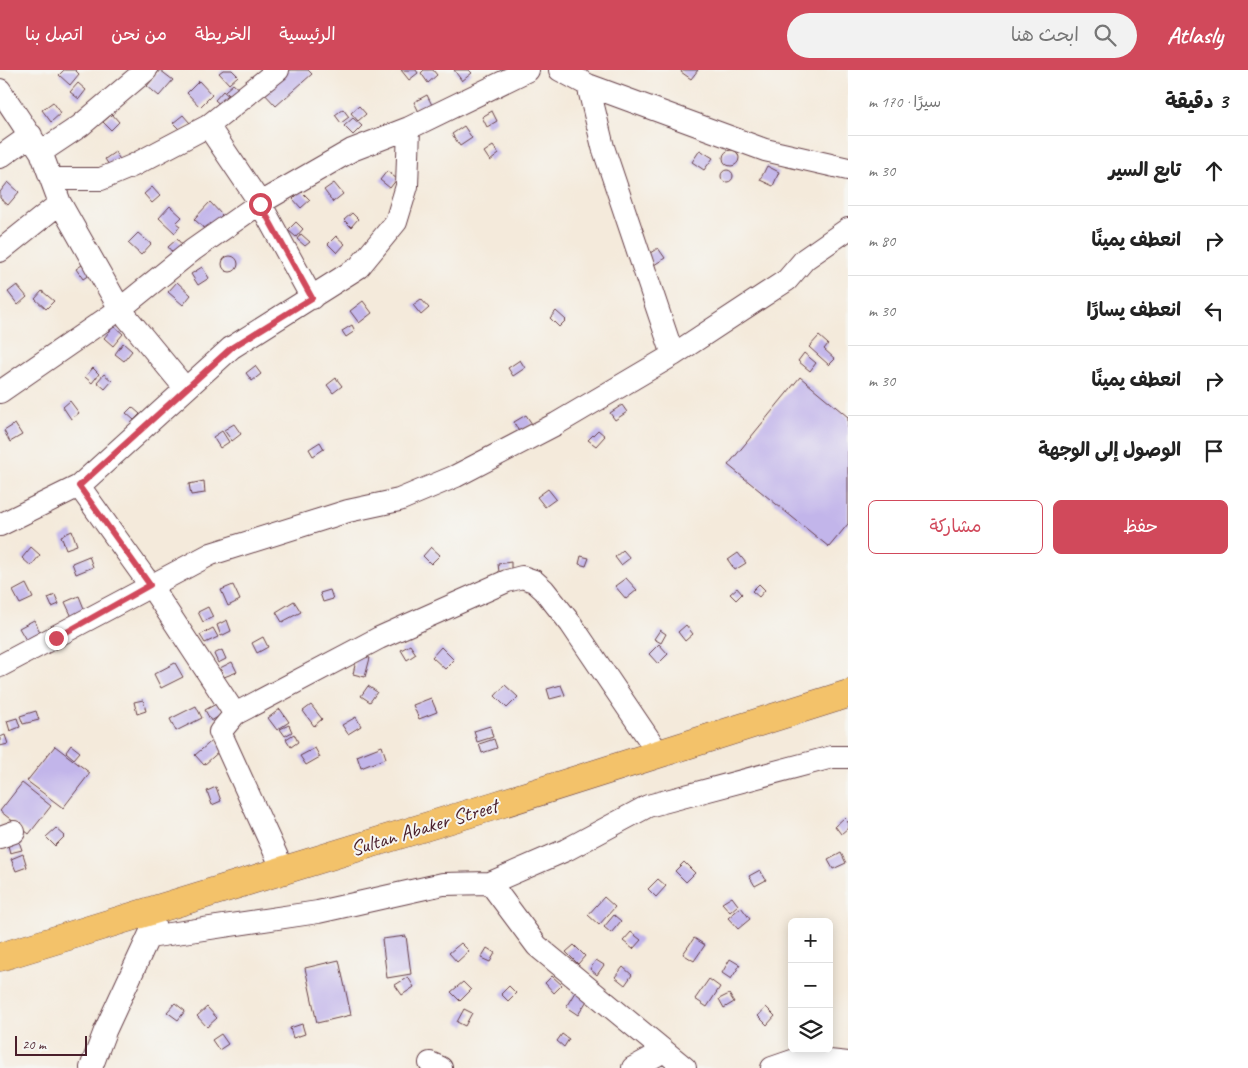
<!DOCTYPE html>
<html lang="ar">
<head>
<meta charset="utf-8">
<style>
	:root { --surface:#fff; --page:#f2f2f2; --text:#222; --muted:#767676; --line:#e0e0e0; --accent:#d1495b }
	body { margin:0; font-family:Caveat,"Playpen Sans Arabic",sans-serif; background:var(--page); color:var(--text); direction:rtl }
	.controls { position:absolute; right:15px; bottom:15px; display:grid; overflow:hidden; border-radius:8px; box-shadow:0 2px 12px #0003 }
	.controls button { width:45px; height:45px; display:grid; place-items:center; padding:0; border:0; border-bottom:1px solid var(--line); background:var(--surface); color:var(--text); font:25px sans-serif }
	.scale { position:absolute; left:15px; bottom:12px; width:72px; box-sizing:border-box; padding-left:5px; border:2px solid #4a1f2b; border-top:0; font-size:14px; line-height:18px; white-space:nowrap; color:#4a1f2b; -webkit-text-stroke:4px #f6f6f2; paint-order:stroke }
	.stop { position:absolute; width:15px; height:15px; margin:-11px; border:4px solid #d1495b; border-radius:50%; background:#fff }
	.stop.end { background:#d1495b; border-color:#fff; box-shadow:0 1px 5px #0008 }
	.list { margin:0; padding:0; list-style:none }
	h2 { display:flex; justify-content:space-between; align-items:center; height:65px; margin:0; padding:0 20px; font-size:21px }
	h2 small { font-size:16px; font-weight:400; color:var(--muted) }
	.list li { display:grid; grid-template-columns:32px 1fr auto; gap:15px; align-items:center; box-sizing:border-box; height:70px; padding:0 20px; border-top:1px solid var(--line) }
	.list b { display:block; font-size:19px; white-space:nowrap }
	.list em { font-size:16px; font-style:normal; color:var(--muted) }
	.actions { display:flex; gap:10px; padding:15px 20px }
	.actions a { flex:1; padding:11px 0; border:1px solid var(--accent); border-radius:8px; text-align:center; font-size:18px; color:var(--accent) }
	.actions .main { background:var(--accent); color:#fff }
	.icon { flex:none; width:28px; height:28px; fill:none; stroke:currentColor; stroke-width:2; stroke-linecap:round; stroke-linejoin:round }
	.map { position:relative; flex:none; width:848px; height:998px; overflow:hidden; direction:ltr }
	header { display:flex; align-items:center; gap:30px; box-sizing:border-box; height:70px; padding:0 25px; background:var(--accent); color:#fff }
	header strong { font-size:24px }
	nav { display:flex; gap:28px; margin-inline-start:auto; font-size:18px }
	.search { width:350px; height:45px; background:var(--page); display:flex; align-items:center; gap:12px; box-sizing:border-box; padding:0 18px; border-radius:28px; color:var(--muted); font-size:19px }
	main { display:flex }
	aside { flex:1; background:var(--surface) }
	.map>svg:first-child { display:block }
</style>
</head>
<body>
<header>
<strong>Atlasly</strong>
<div class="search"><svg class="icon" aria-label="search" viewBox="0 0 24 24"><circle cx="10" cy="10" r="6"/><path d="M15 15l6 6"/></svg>ابحث هنا</div>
<nav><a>الرئيسية</a><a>الخريطة</a><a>من نحن</a><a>اتصل بنا</a></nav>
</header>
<main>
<aside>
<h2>3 دقيقة<small>سيرًا · 170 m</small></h2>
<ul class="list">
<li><svg class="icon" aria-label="ahead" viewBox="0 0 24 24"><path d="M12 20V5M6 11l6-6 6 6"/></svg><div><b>تابع السير</b></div><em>30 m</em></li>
<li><svg class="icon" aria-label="right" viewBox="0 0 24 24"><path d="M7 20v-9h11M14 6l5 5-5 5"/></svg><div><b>انعطف يمينًا</b></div><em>80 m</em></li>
<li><svg class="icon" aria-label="left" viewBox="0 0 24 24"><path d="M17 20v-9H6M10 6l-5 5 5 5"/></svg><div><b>انعطف يسارًا</b></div><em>30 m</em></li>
<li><svg class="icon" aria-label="right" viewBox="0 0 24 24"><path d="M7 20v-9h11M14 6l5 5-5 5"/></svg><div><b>انعطف يمينًا</b></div><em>30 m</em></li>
<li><svg class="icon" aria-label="arrive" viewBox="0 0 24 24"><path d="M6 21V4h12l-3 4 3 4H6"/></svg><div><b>الوصول إلى الوجهة</b></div></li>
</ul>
<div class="actions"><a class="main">حفظ</a><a>مشاركة</a></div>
</aside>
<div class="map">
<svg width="848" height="998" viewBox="0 0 848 998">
	<rect width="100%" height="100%" fill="#f6f6f2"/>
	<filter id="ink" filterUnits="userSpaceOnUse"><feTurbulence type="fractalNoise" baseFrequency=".02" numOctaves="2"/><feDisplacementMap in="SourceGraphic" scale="10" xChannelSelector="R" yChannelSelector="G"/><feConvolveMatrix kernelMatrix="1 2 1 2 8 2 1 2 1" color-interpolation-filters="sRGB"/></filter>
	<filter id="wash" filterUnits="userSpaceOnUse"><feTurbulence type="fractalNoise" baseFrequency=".0096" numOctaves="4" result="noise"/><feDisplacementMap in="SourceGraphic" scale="20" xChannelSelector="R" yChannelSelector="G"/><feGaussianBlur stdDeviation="1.12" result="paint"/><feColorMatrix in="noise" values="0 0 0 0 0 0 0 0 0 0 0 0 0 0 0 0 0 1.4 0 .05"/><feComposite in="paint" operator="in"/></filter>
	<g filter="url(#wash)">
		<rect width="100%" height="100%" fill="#f4eadb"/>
		<g id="blocks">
			<path fill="#c2b5ea" d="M 64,0 L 75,0 L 79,4 L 70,15 L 59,5 Z
				M 160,0 L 173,10 L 159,26 L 147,16 Z
				M 223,0 L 232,0 L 238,6 L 229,14 L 219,3 Z
				M 285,0 L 308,0 L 312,4 L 276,36 L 262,21 Z
				M 401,0 L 416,0 L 418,3 L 409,10 Z
				M 424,0 L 433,0 L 437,5 L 428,13 L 421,3 Z
				M 454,0 L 469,0 L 472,3 L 462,11 Z
				M 682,0 L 698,0 L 691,9 L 681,2 Z
				M 199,11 L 212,25 L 200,37 L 187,23 Z
				M 78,13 L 86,20 L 79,29 L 70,22 Z
				M 233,14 L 241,21 L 233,29 L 225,21 Z
				M 223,21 L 231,28 L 223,37 L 215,30 Z
				M 427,25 L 432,35 L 419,42 L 414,32 Z
				M 53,32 L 61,43 L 51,52 L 42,40 Z
				M 359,36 L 366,44 L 358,51 L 351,43 Z
				M 343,39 L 349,47 L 341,53 L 335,45 Z
				M 492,41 L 497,51 L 487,57 L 482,47 Z
				M 112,44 L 119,52 L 111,60 L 103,52 Z
				M 183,45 L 190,53 L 181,61 L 173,53 Z
				M 353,48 L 362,56 L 353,65 L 344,56 Z
				M 464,56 L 472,68 L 460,76 L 452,64 Z
				M 493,76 L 499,84 L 490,91 L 484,82 Z
				M723 88a8 8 0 1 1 16 0a8 8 0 1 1-16 0Z
				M 700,80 L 713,88 L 704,100 L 692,92 Z
				M 115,82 L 121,91 L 111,98 L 105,89 Z
				M 767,96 L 779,102 L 773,116 L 760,110 Z
				M721 106a6 6 0 1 1 12 0a6 6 0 1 1-12 0Z
				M 387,101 L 397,109 L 390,118 L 380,110 Z
				M 8,112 L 19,122 L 8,135 L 0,128 L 0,122 Z
				M 334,113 L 343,124 L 333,132 L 324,120 Z
				M 152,117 L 160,126 L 152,133 L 144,124 Z
				M 301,121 L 310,130 L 301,138 L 293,129 Z
				M 210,132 L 222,145 L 207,161 L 194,149 Z
				M 170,136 L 182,147 L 176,153 L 180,156 L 175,163 L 159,148 Z
				M 352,143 L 358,149 L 351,157 L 344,150 Z
				M 296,152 L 303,159 L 296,167 L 288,160 Z
				M 138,163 L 151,174 L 141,185 L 128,173 Z
				M 301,164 L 310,172 L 305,176 L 297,169 Z
				M 336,166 L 345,174 L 337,183 L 328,174 Z
				M 177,169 L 185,178 L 176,187 L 168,177 Z
				M 658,178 L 665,188 L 654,195 L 647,185 Z
				M222 194a8 8 0 1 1 16 0a8 8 0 1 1-16 0Z
				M 85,193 L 92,203 L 83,209 L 76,199 Z
				M 202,197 L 209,208 L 198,215 L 191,204 Z
				M 177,212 L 191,225 L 183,235 L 168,222 Z
				M 17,215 L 27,227 L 18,235 L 8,222 Z
				M 42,221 L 54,231 L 46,239 L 35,229 Z
				M 421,229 L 429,238 L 421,245 L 413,235 Z
				M 363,231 L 372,243 L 359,253 L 350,241 Z
				M 556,241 L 566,250 L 559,257 L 550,248 Z
				M 352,255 L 355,261 L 346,267 L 342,261 Z
				M 114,256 L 123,264 L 113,276 L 104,268 Z
				M 819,266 L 828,274 L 824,279 L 835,289 L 829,295 L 809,277 Z
				M 123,273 L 132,281 L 124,291 L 115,284 Z
				M 804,283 L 816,293 L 810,301 L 798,291 Z
				M 520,290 L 525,298 L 513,306 L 508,298 Z
				M 255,296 L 261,304 L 252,311 L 246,303 Z
				M 93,298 L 99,304 L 92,313 L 85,307 Z
				M 104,304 L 112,311 L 105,319 L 97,312 Z
				M 800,307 L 848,347 L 848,454 L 829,477 L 728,395 Z
				M 336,308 L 342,316 L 333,323 L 327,315 Z
				M 70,331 L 79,343 L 71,349 L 63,337 Z
				M 622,335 L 627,342 L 615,350 L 610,343 Z
				M 132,337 L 140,344 L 134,350 L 126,343 Z
				M 526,345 L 532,354 L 519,362 L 514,352 Z
				M 15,354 L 22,365 L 10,372 L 4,361 Z
				M 234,354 L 241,364 L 232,371 L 224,360 Z
				M 598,360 L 605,366 L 596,376 L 588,370 Z
				M 222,361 L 229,372 L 220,378 L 213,367 Z
				M 320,372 L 324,379 L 313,386 L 309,379 Z
				M 204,411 L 205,423 L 191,425 L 189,414 Z
				M 548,419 L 556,429 L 545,437 L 537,427 Z
				M 72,461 L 77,475 L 66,479 L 61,466 Z
				M 31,477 L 40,485 L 31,496 L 22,488 Z
				M 431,477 L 440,485 L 431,494 L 423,486 Z
				M 623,480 L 630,488 L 621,495 L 615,487 Z
				M 738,483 L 746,493 L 735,500 L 728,490 Z
				M 89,486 L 93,497 L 76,504 L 72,493 Z
				M 581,486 L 589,488 L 586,496 L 579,494 Z
				M 511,492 L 511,501 L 499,502 L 498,494 Z
				M 626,508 L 637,520 L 626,529 L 615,516 Z
				M 26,514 L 33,528 L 20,534 L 13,521 Z
				M 759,514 L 765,520 L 759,527 L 752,521 Z
				M 233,515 L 240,530 L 228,536 L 221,520 Z
				M 737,518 L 742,524 L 736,530 L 730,524 Z
				M 330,520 L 333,529 L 323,532 L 320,523 Z
				M 55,525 L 59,534 L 52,537 L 48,528 Z
				M 79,526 L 85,541 L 72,547 L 65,532 Z
				M 294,531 L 301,542 L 282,552 L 276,542 Z
				M 208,537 L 213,547 L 203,552 L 198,542 Z
				M 34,550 L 40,562 L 26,570 L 19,558 Z
				M 227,550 L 231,561 L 221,566 L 217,555 Z
				M 686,555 L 693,564 L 685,571 L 678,562 Z
				M 213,558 L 218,567 L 205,573 L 200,565 Z
				M 660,560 L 666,564 L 661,573 L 654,569 Z
				M 263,567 L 268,577 L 257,583 L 252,573 Z
				M 659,574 L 668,584 L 658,594 L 649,584 Z
				M 410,575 L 416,584 L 407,590 L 401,580 Z
				M 441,577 L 454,590 L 445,599 L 432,587 Z
				M 222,580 L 226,589 L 218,593 L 214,584 Z
				M 357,586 L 370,588 L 365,607 L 353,604 Z
				M 232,592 L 237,602 L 224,607 L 220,598 Z
				M 175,593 L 183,607 L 161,618 L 154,604 Z
				M 505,615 L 518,627 L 507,638 L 495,626 Z
				M 561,615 L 565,625 L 550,629 L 547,619 Z
				M 368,616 L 377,622 L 370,632 L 361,626 Z
				M 431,628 L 437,642 L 419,649 L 413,635 Z
				M 143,630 L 146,641 L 137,644 L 134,632 Z
				M 218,633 L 223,644 L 211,651 L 205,640 Z
				M 311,635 L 322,649 L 314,656 L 303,641 Z
				M 196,636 L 202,648 L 176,661 L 170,649 Z
				M 280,639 L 289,652 L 277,660 L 268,648 Z
				M 36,641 L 39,650 L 23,654 L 20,646 Z
				M 356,647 L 361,656 L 348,664 L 342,655 Z
				M 17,648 L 20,657 L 10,661 L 7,651 Z
				M 289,655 L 292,662 L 285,666 L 280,659 Z
				M 490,656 L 493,667 L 477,672 L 474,661 Z
				M 294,664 L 298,672 L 291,677 L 286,669 Z
				M 5,665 L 8,674 L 0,676 L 0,667 Z
				M 214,669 L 222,679 L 204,695 L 195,685 Z
				M 494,669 L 497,678 L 482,683 L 479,674 Z
				M 71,675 L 80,682 L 74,689 L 66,682 Z
				M 55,676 L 90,703 L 63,738 L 27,711 Z
				M 382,676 L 386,688 L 361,698 L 357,686 Z
				M 315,678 L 320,687 L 306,695 L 300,686 Z
				M 22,713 L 51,736 L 29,764 L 0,741 Z
				M 216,717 L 221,731 L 212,735 L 207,721 Z
				M 844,748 L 848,752 L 848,758 L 841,764 L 835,756 Z
				M 56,758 L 65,766 L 55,776 L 46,767 Z
				M 18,769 L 22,780 L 10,783 L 7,772 Z
				M 841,783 L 846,793 L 833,799 L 828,790 Z
				M 23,784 L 27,797 L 16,801 L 11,789 Z
				M 684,792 L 695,803 L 686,812 L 675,801 Z
				M 760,800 L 766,810 L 755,816 L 749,806 Z
				M 658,809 L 666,816 L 656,827 L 648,819 Z
				M 604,827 L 615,837 L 599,855 L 588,845 Z
				M 732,827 L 738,835 L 730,842 L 722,833 Z
				M 741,837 L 750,849 L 738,859 L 728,848 Z
				M 614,845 L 621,851 L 611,863 L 604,857 Z
				M 631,862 L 641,870 L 633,879 L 623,871 Z
				M 406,866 L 411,904 L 387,908 L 382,869 Z
				M 694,868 L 705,875 L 694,891 L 683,884 Z
				M 461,873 L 469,881 L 457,892 L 449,883 Z
				M 574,875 L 585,886 L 578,894 L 566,882 Z
				M 487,878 L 495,883 L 490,892 L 481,888 Z
				M 730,889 L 740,895 L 731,909 L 722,903 Z
				M 339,890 L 351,945 L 317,953 L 305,898 Z
				M 596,890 L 604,895 L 597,905 L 590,899 Z
				M 623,897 L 632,905 L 625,915 L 615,907 Z
				M 552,906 L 562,915 L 554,923 L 545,913 Z
				M 408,907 L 414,917 L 402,925 L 395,915 Z
				M 709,909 L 720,917 L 707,937 L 695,929 Z
				M 463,912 L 471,920 L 460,931 L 451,922 Z
				M 509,916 L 516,923 L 508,931 L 501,924 Z
				M 575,922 L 588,929 L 578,945 L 566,937 Z
				M 729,924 L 734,932 L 724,938 L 719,929 Z
				M 175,933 L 185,941 L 178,950 L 167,942 Z
				M 207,937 L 217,948 L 207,957 L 197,946 Z
				M 766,937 L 775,946 L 767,955 L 758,946 Z
				M 464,939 L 472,943 L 465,956 L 457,952 Z
				M 302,954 L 305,964 L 293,968 L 290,958 Z
				M 221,964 L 228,974 L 219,980 L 212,970 Z
				M 562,964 L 569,969 L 564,977 L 557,971 Z"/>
		</g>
	</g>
	<g filter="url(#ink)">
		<use href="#blocks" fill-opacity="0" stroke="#643d45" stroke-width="1"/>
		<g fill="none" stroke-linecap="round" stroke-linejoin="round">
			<g stroke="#643d45" stroke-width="24">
				<path id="street" d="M 560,0 L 588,15 L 765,80 L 848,99
					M 588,15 L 603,77 L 673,285 L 787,210 L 805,189 L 848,159
					M 0,20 L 41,82 L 60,133 L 120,239 L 185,318
					M 208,56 L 260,133 L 312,228
					M 41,82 L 80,56 L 146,0
					M 0,87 L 31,65
					M 51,109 L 101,109 L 132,96 L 208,56 L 278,0
					M 0,181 L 60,133
					M 0,322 L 120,239 L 193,180 L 260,133 L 352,80 L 409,58 L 528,0
					M 79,416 L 150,515 L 235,644
					M 0,455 L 79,416 L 231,278 L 359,197 L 396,152 L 407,116 L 409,58
					M 0,596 L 211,484 L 348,441 L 399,430 L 456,406 L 556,354 L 673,285
					M 0,767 L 14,762
					M 283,800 L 220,662 L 235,644 L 379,568 L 507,511 L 522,507 L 534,511 L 544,520 L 571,554 L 659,684
					M 490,813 L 537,876 L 685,998
					M 149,867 L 318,842 L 443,814 L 490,813 L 566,780 L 648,736 L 832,687 L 848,687
					M 430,993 L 441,998
					M 91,998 L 105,961 L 154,855
					M 633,998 L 664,981
					M 772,998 L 801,988 L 848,993"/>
			</g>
			<g stroke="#643d45" stroke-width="29">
				<path id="highway" d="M 0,887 L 497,735 L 848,624"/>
			</g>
			<use href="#street" stroke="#fff" stroke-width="22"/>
			<use href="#highway" stroke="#f3c26a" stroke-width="28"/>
		</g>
	</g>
	<g fill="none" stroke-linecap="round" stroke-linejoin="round" filter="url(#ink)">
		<path stroke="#d1495b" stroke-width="6" d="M 56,568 L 150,515 L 79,416 L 231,278 L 312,228 L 260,134"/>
	</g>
	<g text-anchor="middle" stroke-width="4" stroke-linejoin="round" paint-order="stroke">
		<g font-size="21" fill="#4a1f2b" stroke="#f6f6f2">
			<text transform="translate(424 757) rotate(-17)" y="7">Sultan Abaker Street</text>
		</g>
	</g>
</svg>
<div class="controls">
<button>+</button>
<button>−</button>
<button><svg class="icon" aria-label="layers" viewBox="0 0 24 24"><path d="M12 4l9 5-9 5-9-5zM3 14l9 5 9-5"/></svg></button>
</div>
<div class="scale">20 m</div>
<div class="stop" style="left:260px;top:134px"></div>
<div class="stop end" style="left:56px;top:568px"></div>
</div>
</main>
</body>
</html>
